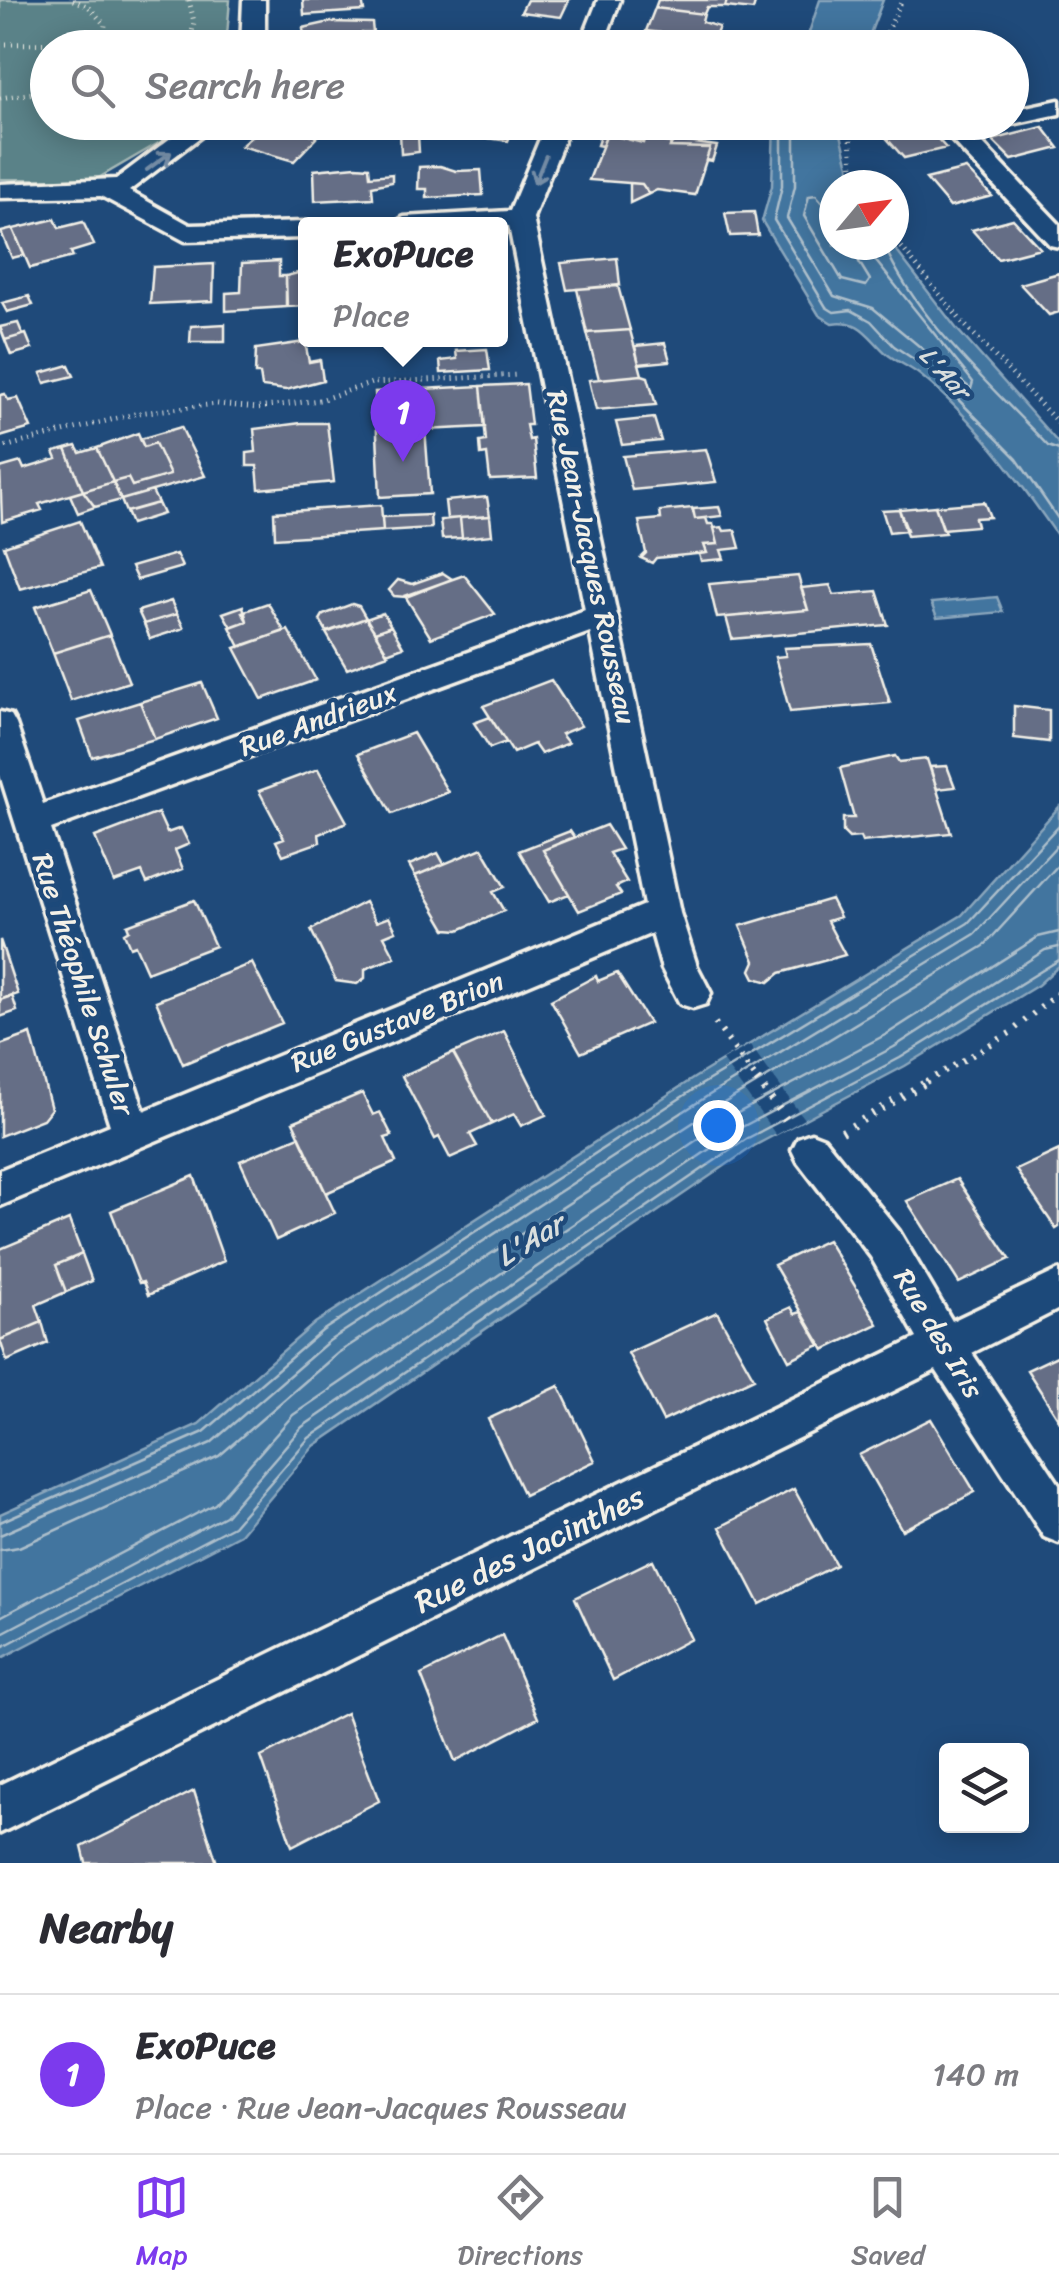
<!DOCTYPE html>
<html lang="en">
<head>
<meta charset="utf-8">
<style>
	:root { --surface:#fff; --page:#f2f2f3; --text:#2b2b33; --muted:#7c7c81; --line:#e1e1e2; --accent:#7c3aed }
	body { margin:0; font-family:Sriracha,sans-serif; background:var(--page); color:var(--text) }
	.controls { position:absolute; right:30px; bottom:30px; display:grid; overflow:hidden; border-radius:10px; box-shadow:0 5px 25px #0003 }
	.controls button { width:90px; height:90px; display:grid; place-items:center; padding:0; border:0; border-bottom:2px solid var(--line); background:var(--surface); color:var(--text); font:50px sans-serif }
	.compass { position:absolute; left:819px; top:170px; width:90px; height:90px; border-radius:50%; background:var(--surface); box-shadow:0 5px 25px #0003; rotate:61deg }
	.you { position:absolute; left:718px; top:1125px; width:35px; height:35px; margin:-25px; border:8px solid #fff; border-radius:50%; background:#1a73e8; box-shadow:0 0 0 15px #1a73e833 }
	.badge { display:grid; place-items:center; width:65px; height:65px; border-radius:50%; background:var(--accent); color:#fff; font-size:32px; font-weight:700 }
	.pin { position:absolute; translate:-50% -82px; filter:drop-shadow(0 2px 5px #0008) }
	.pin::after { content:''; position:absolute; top:52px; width:35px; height:30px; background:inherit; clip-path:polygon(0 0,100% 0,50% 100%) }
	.popup { position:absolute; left:298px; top:217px; width:210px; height:130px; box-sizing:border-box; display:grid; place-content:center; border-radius:10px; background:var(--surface); filter:drop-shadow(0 2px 8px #0005); font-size:32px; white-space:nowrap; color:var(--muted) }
	.popup b { font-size:38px; color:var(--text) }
	.popup::after { content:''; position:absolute; left:50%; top:100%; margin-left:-20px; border:20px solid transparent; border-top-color:var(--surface) }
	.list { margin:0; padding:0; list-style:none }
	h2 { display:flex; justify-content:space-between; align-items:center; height:130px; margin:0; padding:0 40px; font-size:42px }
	h2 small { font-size:32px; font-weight:400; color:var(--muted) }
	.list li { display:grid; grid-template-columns:65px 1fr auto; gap:30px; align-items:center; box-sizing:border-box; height:160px; padding:0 40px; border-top:2px solid var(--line) }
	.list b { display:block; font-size:38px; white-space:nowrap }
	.list p { margin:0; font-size:32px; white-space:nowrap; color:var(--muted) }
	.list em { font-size:32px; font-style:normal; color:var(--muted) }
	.icon { flex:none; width:55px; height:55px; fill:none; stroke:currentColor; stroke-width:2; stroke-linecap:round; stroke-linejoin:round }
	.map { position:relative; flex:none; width:1059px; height:1863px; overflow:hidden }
	.search { position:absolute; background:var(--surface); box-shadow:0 5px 25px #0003; left:30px; right:30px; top:30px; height:110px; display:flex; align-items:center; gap:25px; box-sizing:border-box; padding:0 35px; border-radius:55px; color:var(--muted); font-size:38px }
	.sheet { height:290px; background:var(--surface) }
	nav { display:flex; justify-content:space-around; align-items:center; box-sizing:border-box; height:140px; border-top:2px solid var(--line); background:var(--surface); font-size:28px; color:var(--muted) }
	nav a { display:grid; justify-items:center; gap:5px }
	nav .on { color:var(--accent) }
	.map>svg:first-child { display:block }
</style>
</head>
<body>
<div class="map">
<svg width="1059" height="1863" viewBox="0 0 1059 1863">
	<rect width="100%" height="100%" fill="#1f4a7a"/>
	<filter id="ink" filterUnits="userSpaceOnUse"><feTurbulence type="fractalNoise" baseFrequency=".01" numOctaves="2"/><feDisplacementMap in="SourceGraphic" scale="20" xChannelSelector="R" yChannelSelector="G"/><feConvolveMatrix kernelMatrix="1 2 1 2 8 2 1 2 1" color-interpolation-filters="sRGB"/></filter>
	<g filter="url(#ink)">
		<path fill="#5a8288" stroke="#a7bab8" stroke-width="2.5" d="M 0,0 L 230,0 L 226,47 L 48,48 L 48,122 L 182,123 L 162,141 L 95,180 L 0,179 Z"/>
		<path fill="#43749f" stroke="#8aa6bc" stroke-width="2.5" d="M 820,0 L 883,0 L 865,47 L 804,47 Z
			M 774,122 L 838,123 L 854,185 L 834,185 L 834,245 L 892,245 L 956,328 L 1059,444 L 1059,538 C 1019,480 975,419 920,375 C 910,367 897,362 887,354 C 868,337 861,318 832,323 L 819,315 L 762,221 L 772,186 Z
			M 997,597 L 1003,612 L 937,618 L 931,603 Z
			M 1059,807 L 1059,966 L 1038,985 L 905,1066 L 754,1146 L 314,1446 L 240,1534 L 0,1659 L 0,1514 L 199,1424 L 315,1323 L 694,1078 L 962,915 Z"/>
		<path fill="#1f4a7a" d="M 750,1045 L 804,1119 L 776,1135 L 722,1060 Z"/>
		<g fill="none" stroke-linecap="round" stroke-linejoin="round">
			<path stroke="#adbfcb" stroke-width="2.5" d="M 782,122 L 782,186 L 774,220 L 826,307 L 834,312 L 851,310 L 871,321 L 894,346 L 927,368 L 1017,459 L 1059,520
				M 795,122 L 795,186 L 787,218 L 834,296 L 873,308 L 971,389 L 973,382 L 875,260 L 871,245
				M 834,216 L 816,195 L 809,196 L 804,216 L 842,280 L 866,286 L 870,280 L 859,262 L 856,245
				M 884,245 C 917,321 992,386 1048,446 L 1059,450
				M 0,1522 L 204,1432 L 322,1331 L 699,1086 L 968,923 L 1059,825
				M 0,1535 L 211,1443 L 329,1341 L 706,1097 L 975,934 L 1059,843
				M 0,1550 L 19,1547 L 219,1456 L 338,1353 L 714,1109 L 984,946 L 1059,864
				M 0,1617 L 215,1504 L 293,1415 L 732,1116 L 887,1034 L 1038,937 L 1059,932
				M 0,1634 L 225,1516 L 302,1427 L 742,1127 L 894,1047 L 1045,950 L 1059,947
				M 0,1648 L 233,1526 L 309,1438 L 748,1138 L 900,1058 L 1059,960"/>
		</g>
		<path fill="#656e86" stroke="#f4f1e8" stroke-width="2.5" d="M 303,0 L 362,0 L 364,11 L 304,15 Z
			M 527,0 L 569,0 L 561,17 L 521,12 Z
			M 658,0 L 727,0 L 725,7 L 707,7 L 704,14 L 655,8 Z
			M 727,0 L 756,0 L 753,10 L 725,7 Z
			M 655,8 L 704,14 L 702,22 L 719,27 L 714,39 L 646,31 Z
			M 330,22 L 372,23 L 373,33 L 362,33 L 363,44 L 305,47 L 303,28 Z
			M 485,33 L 507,36 L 501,48 L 478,47 Z
			M 507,36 L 534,39 L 532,44 L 550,46 L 501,48 Z
			M 267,122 L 318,136 L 294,161 L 241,146 Z
			M 267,122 L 340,122 L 318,136 Z
			M 450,122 L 516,122 L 508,141 L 445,132 Z
			M 923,123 L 946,148 L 904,158 L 882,133 Z
			M 1043,127 L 1059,148 L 1012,160 L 992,140 Z
			M 602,130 L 646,137 L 643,143 L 607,134 L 602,146 L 597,145 Z
			M 400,132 L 418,135 L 419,152 L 401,154 Z
			M 607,134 L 643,143 L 644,139 L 672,143 L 670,147 L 710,148 L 695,195 L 657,190 L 649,194 L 642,184 L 589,180 Z
			M 671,140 L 695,143 L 717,146 L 712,161 L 706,160 L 710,148 L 670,147 Z
			M 356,166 L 369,167 L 370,176 L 392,174 L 392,182 L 372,186 L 373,198 L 315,201 L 314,170 Z
			M 440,166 L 456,171 L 481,170 L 483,195 L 427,198 L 427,189 L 418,189 L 419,167 Z
			M 966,169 L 992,196 L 950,207 L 926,179 Z
			M 630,183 L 642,184 L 649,194 L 630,203 Z
			M 754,212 L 758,235 L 730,236 L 725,213 Z
			M 55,219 L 59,228 L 83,222 L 94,245 L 71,252 L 73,257 L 30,268 L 13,229 Z
			M 1013,219 L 1040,248 L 998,259 L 972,230 Z
			M 13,229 L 24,255 L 12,258 L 1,232 Z
			M 617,258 L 620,285 L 567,290 L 561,263 Z
			M 279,261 L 279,276 L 286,276 L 286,307 L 226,311 L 226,293 L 241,292 L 242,263 Z
			M 214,264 L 213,301 L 150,304 L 153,267 Z
			M 306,271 L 306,306 L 287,307 L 286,276 Z
			M 1059,273 L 1059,312 L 1049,315 L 1020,284 Z
			M 618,286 L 630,330 L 587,333 L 577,289 Z
			M 29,296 L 33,305 L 7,312 L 2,303 Z
			M 18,323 L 23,335 L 5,340 L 0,327 Z
			M 225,324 L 225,342 L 190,342 L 191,326 Z
			M 630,330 L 642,375 L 599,379 L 587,333 Z
			M 26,334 L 32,349 L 11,355 L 5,340 Z
			M 305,342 L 309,362 L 320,360 L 323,380 L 286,390 L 262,387 L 260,374 L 255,374 L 256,349 Z
			M 665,343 L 670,361 L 639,364 L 635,346 Z
			M 487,349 L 490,370 L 441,373 L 440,361 L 457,359 L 456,351 Z
			M 69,365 L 74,376 L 45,383 L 41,373 Z
			M 642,375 L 648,377 L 656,405 L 596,410 L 589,380 Z
			M 526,384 L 531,425 L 526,425 L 529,440 L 533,439 L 537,478 L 490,480 L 487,454 L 481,455 L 480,442 L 486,441 L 481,386 Z
			M 481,386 L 485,427 L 425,430 L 422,389 Z
			M 422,389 L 430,494 L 380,497 L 375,392 Z
			M 5,394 L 8,400 L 18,398 L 31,428 L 0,437 L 0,395 Z
			M 654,418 L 661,441 L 622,445 L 616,422 Z
			M 301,423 L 327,423 L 334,482 L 259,489 L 257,466 L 247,466 L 247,453 L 256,452 L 254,429 Z
			M 181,427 L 205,476 L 121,500 L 113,482 L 128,478 L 132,486 L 170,475 L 155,443 L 144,447 L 140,439 Z
			M 138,433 L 144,447 L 155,443 L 170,475 L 132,486 L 128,478 L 113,482 L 97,448 Z
			M 76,446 L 80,453 L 97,448 L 113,482 L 83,491 L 66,449 Z
			M 66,449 L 83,491 L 39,504 L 42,510 L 2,522 L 0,468 L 21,462 L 24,469 L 57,459 L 54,452 Z
			M 706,449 L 716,482 L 632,490 L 623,456 Z
			M 113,482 L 121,500 L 95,507 L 83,491 Z
			M 83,491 L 95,507 L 78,513 L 70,495 Z
			M 152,491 L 158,503 L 126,512 L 121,500 Z
			M 487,497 L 490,516 L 447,519 L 445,501 Z
			M 984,502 L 990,517 L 975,518 L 977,526 L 943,529 L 935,506 Z
			M 158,503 L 163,514 L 131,524 L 126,512 Z
			M 381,505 L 383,531 L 275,538 L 274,512 Z
			M 935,506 L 945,533 L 907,536 L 899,509 Z
			M 719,507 L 722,516 L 695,519 L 693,509 Z
			M 692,508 L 695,519 L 706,518 L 708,524 L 713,524 L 718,544 L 704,545 L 707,553 L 656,558 L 652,563 L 641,558 L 646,553 L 639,521 L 661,519 L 660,511 Z
			M 899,509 L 907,530 L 889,532 L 882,510 Z
			M 430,515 L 431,528 L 383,531 L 382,517 Z
			M 490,516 L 492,535 L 462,538 L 460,518 Z
			M 460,518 L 462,538 L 442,539 L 440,520 Z
			M 80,521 L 100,568 L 20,589 L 4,546 Z
			M 722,527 L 724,531 L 735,530 L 740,548 L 721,550 L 724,559 L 701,561 L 699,554 L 707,553 L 704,545 L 718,544 L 714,528 Z
			M 176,554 L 182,567 L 137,580 L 131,567 Z
			M 443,573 L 452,579 L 406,597 L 394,596 L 389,590 L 398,580 L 412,584 Z
			M 464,575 L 495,614 L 431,638 L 405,596 Z
			M 798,576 L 808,610 L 717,618 L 709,584 Z
			M 830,585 L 834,595 L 877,591 L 888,625 L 732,639 L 726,617 L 808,610 L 801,588 Z
			M 91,590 L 110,635 L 53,653 L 35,607 Z
			M 171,601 L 177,614 L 144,624 L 138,611 Z
			M 268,603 L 284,631 L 240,647 L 230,627 L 247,621 L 242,612 Z
			M 352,604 L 359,606 L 366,618 L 327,632 L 320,620 L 323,615 Z
			M 243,606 L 247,621 L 231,627 L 223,613 Z
			M 383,613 L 391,626 L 375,632 L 366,619 Z
			M 177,614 L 184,628 L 150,639 L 144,624 Z
			M 366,618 L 388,654 L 347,669 L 326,633 Z
			M 391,626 L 403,647 L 387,653 L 375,632 Z
			M 288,630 L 316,680 L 262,699 L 235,648 Z
			M 110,635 L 129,682 L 71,701 L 53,653 Z
			M 871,644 L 890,703 L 790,712 L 775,657 L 786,656 L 784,648 Z
			M 551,680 L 581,726 L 561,734 L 568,743 L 541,754 L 534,744 L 513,753 L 483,706 Z
			M 202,683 L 217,718 L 155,739 L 140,702 Z
			M 140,702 L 155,739 L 92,757 L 79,721 Z
			M 1014,706 L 1049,710 L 1049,742 L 1014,738 Z
			M 490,717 L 506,742 L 490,748 L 474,723 Z
			M 413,733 L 448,792 L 392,814 L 358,754 Z
			M 895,756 L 899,762 L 927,759 L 951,833 L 862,842 L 860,837 L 849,838 L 843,832 L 843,818 L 854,818 L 840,768 Z
			M 947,766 L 955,787 L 937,789 L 930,767 Z
			M 318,769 L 347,822 L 319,834 L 320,842 L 283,855 L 276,841 L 284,838 L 259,791 Z
			M 158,813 L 167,833 L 181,828 L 189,844 L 175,850 L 183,869 L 147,883 L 142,872 L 114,882 L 95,837 Z
			M 606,825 L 621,849 L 609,853 L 627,882 L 616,887 L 621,894 L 579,911 L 543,850 Z
			M 570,831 L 574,837 L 543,850 L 569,894 L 549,902 L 519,851 Z
			M 482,848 L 505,887 L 493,892 L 504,911 L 459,930 L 446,929 L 415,876 Z
			M 438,853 L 444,864 L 415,876 L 409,865 Z
			M 831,899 L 840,917 L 827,921 L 845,955 L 780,973 L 769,982 L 755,978 L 751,970 L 755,961 L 740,926 Z
			M 194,900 L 215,946 L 147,972 L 135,945 L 130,947 L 124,933 L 129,930 L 127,925 Z
			M 365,902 L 376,922 L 389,917 L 396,931 L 384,936 L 395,957 L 365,969 L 365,978 L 357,984 L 336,981 L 311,930 Z
			M 0,940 L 18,994 L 0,1000 Z
			M 252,963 L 282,1023 L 183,1064 L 156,1001 Z
			M 617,973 L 649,1023 L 581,1053 L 551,1000 L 596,976 L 598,981 Z
			M 12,995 L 17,1011 L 0,1017 L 0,1000 Z
			M 504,1031 L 546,1115 L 521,1126 L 514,1114 L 492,1124 L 453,1053 Z
			M 31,1034 L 51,1109 L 43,1119 L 0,1136 L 0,1045 Z
			M 453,1053 L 492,1124 L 470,1134 L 477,1146 L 450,1158 L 439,1137 L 435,1139 L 402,1076 Z
			M 362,1093 L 373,1115 L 380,1112 L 392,1136 L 385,1138 L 396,1162 L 326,1193 L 293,1122 Z
			M 299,1136 L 335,1213 L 276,1240 L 240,1161 Z
			M 1059,1150 L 1059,1227 L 1056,1229 L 1016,1170 Z
			M 194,1176 L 224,1261 L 148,1295 L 143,1282 L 139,1283 L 111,1211 Z
			M 957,1179 L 1010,1259 L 959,1283 L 907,1201 Z
			M 69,1220 L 82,1254 L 56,1265 L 66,1292 L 36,1305 L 42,1322 L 0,1340 L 0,1249 Z
			M 827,1240 L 878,1324 L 824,1350 L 774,1265 Z
			M 82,1254 L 92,1281 L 66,1292 L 56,1265 Z
			M 791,1307 L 795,1314 L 801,1312 L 820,1345 L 789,1360 L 767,1318 Z
			M 717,1312 L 754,1378 L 663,1421 L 628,1353 Z
			M 42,1322 L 48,1343 L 7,1361 L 0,1340 Z
			M 1059,1355 L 1059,1420 L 1027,1370 Z
			M 559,1386 L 595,1461 L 524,1495 L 488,1419 Z
			M 931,1419 L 975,1492 L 902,1530 L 859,1455 Z
			M 794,1489 L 836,1565 L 760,1604 L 720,1527 Z
			M 653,1560 L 691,1639 L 613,1680 L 575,1598 Z
			M 502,1635 L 538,1718 L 455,1761 L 421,1675 Z
			M 346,1713 L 379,1801 L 292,1846 L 261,1757 Z
			M 194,1791 L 217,1863 L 86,1863 L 82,1847 Z"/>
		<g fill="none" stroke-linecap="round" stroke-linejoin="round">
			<g stroke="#f4f1e8" stroke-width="7">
				<path id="street" d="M 243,0 L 265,0 L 265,48 L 241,48 Z
					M 598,0 L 620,0 L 602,48 L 579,48 Z
					M 1059,100 L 1059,114 L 1012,124 L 1005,122 L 1012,122 L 1012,110 Z
					M 192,122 L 220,122 L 129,191 L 190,225 L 306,222 L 315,224 L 306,225 L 306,238 L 185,241 L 101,196 L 0,198 L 0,184 L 116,179 Z
					M 547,122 L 571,122 L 533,218 L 680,913 L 697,966 L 711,993 L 706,1004 L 693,1008 L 680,1004 L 662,969 L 652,933 L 0,1206 L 0,1170 L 110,1125 L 0,775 L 0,712 L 11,715 L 16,724 L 43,804 L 585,610 L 509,226 L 392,225 L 404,217 L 510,211 ZM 590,632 L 644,905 L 144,1111 L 51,829 Z
					M 956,123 L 965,125 L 1059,224 L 1059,247 L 1050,245 L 947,135 L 944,130 L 947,125 Z
					M 811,1133 L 824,1138 L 899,1231 L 952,1321 L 1059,1270 L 1059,1309 L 972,1353 L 1059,1484 L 1059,1543 L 1044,1537 L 936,1370 L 0,1833 L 0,1785 L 917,1338 L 871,1257 L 798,1162 L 792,1150 L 798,1138 Z"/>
			</g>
			<path stroke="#f4f1e8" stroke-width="5" stroke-dasharray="1 5" stroke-linecap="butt" d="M 73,0 L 89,7 L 105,25 L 102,48
				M 189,0 L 194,22 L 189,48
				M 0,44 L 219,42
				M 880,48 L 902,0
				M 0,98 L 48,91
				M 850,122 L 853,169 L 862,185
				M 894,238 L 963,323 L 1059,424
				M 0,448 L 138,413 L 217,404 L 257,408 L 320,400 L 372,383 L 518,375"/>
			<path stroke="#f4f1e8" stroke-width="6" stroke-dasharray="2.5 8" stroke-linecap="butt" d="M 715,1023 L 759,1082
				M 926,1082 L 1010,1033 L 1059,992"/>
			<path stroke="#f4f1e8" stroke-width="8" stroke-dasharray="2.5 9" stroke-linecap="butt" d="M 757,1080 L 788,1122
				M 842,1132 L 930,1080"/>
			<use href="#street" fill="#1f4a7a" fill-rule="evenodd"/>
		</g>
		<defs><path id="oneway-shaft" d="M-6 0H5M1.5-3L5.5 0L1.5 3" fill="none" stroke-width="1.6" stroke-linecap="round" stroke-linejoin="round" transform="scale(2.5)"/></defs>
		<g stroke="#748da6">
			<use href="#oneway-shaft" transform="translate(159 161) rotate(-36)"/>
			<use href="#oneway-shaft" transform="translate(540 170) rotate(112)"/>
		</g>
	</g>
	<g text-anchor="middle" stroke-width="9" stroke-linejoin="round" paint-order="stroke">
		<g font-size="25" font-style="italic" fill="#d9dedd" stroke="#1f4a7a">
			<text transform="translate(945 372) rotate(47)" y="9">L'Aar</text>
		</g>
		<g font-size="28" fill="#f4f1e8" stroke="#1f4a7a">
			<text transform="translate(592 557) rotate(78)" y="10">Rue Jean-Jacques Rousseau</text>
			<text transform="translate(318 719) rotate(-20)" y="10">Rue Andrieux</text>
			<text transform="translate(84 984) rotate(72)" y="10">Rue Théophile Schuler</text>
			<text transform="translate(397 1021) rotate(-22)" y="10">Rue Gustave Brion</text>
			<text transform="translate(939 1333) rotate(59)" y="10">Rue des Iris</text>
		</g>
		<g font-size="30" font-style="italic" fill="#d9dedd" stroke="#1f4a7a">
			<text transform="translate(530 1240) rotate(-31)" y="10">L'Aar</text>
		</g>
		<g font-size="32" fill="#f4f1e8" stroke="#1f4a7a">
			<text transform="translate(529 1549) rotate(-26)" y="11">Rue des Jacinthes</text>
		</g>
	</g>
</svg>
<div class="controls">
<button><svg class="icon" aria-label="layers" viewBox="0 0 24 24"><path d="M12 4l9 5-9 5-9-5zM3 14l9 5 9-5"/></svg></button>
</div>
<svg class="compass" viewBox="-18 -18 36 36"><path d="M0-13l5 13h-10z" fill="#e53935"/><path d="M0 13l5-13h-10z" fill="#7c7c81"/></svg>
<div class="you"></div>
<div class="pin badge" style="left:403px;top:462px">1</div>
<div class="popup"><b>ExoPuce</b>Place</div>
<div class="search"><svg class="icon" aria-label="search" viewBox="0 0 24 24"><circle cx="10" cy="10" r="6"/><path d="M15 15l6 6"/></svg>Search here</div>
</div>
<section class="sheet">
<h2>Nearby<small></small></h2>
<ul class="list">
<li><span class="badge">1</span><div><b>ExoPuce</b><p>Place · Rue Jean-Jacques Rousseau</p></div><em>140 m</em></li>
</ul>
</section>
<nav>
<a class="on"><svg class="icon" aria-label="map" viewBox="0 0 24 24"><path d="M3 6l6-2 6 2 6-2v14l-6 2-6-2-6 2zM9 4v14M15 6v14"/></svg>Map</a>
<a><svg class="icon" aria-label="directions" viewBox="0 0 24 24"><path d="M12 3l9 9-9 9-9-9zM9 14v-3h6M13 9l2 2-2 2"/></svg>Directions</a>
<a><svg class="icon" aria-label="saved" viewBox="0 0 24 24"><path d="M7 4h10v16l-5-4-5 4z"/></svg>Saved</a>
</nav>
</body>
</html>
